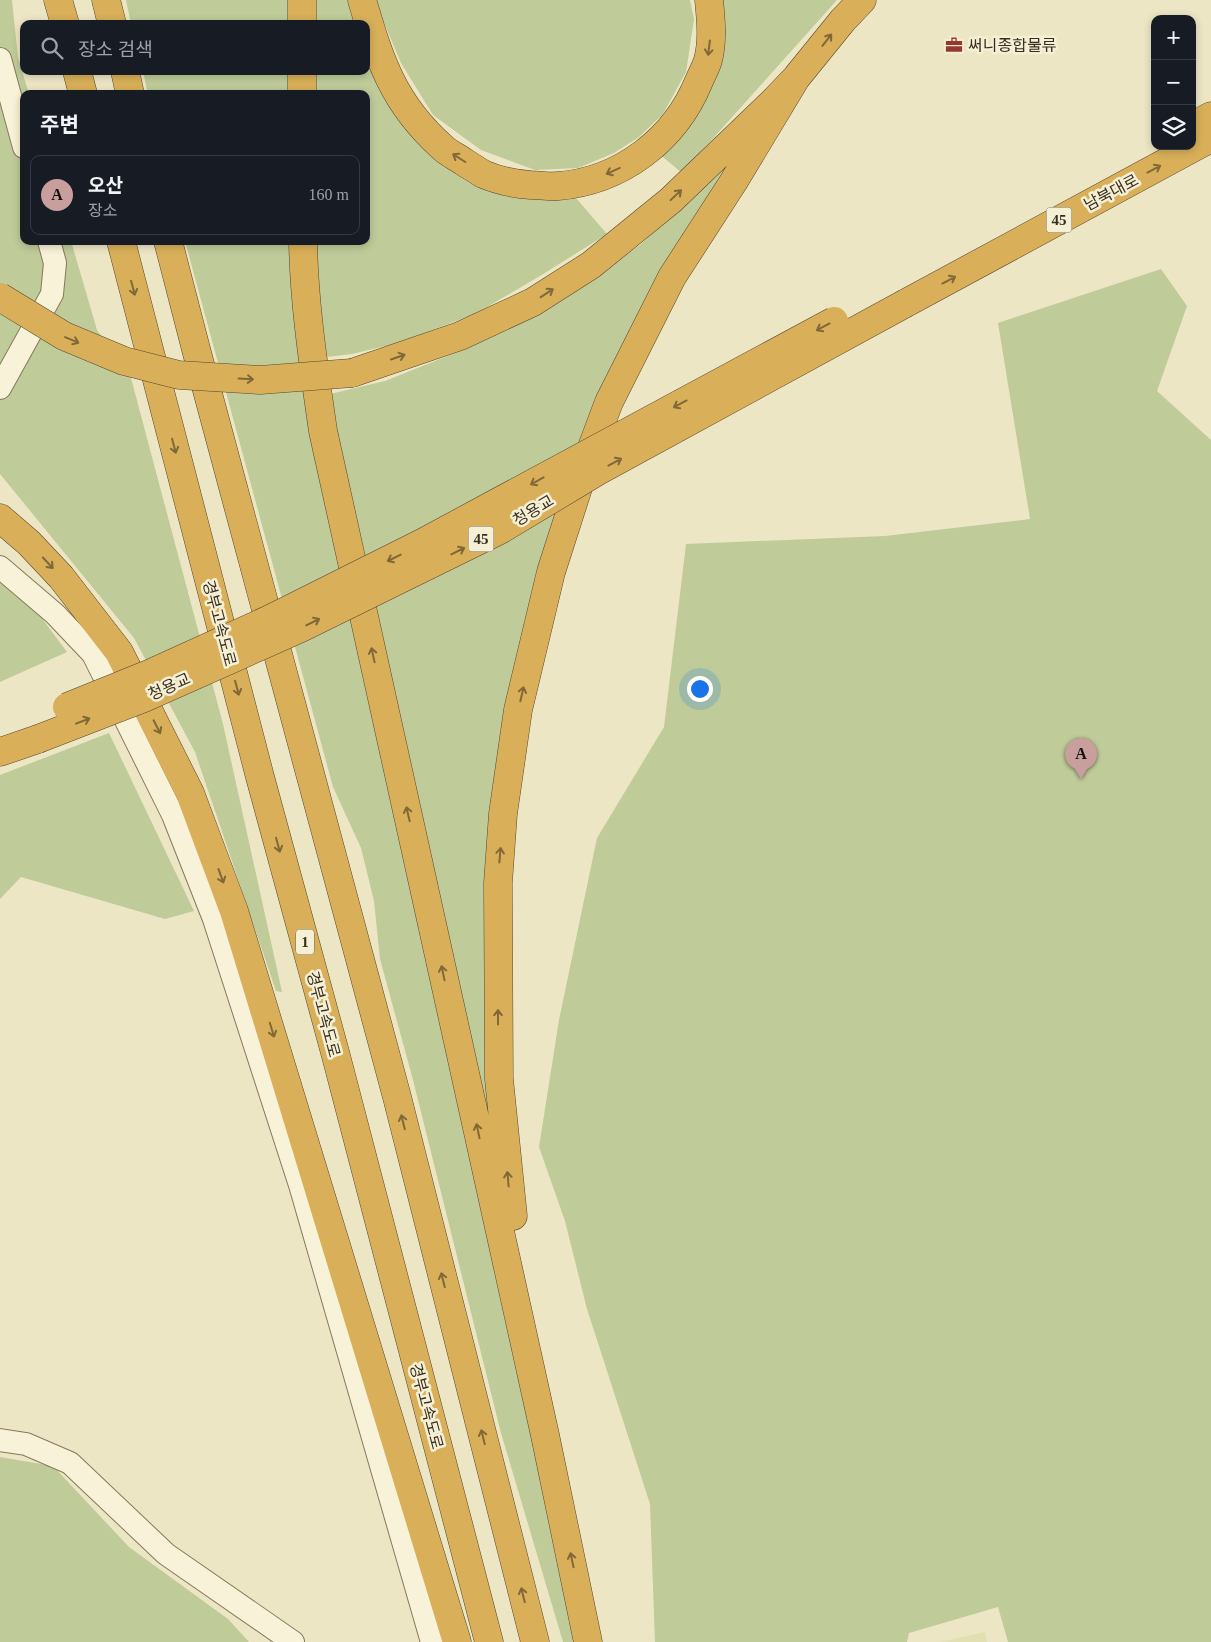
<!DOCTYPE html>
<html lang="ko">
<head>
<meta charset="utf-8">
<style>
	:root { --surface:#171b24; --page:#20242c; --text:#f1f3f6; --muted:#9ea1a6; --line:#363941; --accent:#c89f9c }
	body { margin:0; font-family:"Times New Roman","Noto Sans KR",serif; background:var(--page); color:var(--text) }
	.controls { position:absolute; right:15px; top:15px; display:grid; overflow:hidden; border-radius:10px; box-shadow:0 2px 8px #0003 }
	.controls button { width:45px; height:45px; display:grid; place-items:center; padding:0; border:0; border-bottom:1px solid var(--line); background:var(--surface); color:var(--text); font:25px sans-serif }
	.you { position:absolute; left:699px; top:688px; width:18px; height:18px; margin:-12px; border:4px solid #fff; border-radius:50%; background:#1a73e8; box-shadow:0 0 0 8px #1a73e833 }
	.badge { display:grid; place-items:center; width:32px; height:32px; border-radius:50%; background:var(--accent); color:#111; font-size:16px; font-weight:700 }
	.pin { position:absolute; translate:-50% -41px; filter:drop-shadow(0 1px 2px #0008) }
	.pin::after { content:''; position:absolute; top:26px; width:18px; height:15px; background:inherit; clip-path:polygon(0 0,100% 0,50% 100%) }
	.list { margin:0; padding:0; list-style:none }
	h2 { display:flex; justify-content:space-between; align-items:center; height:65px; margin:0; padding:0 20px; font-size:21px }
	h2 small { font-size:16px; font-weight:400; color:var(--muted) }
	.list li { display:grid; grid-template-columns:32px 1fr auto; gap:15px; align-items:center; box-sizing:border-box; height:80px; margin:0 10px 10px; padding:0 10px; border:1px solid var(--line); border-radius:10px }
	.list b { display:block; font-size:19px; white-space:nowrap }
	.list p { margin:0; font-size:16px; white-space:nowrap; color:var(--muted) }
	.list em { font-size:16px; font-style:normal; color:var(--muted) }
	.icon { flex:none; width:28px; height:28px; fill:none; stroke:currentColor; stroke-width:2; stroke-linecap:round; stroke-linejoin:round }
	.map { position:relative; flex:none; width:1211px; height:1642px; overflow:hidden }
	.search { position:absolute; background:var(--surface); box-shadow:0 2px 8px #0003; left:20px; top:20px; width:350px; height:55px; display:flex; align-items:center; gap:12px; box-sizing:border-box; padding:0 18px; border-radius:10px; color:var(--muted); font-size:19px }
	.panel { position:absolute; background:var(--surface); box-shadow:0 2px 8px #0003; left:20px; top:90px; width:350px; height:155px; border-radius:10px }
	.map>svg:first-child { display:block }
</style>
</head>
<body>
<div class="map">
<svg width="1211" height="1642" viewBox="0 0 1211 1642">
	<rect width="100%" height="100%" fill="#ede6c5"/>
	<path fill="#e2e0b3" d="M 985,1632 L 987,1642 L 939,1642 Z"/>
	<path fill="#bfcb99" d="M 0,0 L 12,0 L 18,57 L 29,94 L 24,94 L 24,241 L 71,241 L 97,330 L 131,378 L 223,724 L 282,992 L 276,991 L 195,752 L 134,638 L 0,474 Z
		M 126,0 L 291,0 L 290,24 L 131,24 Z
		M 313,0 L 355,0 L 363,24 L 313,24 Z
		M 377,0 L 690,0 L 694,19 L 686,72 L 663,114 L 639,137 L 614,153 L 578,168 L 535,170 L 481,150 L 433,115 L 401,63 L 379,11 Z
		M 721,0 L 837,0 L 682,173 L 657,152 Z
		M 366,36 L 456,168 L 570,191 L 607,234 L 540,276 L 477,313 L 398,343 L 352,354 L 327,357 L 315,269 L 314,241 L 366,241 L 366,94 L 313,94 L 313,71 L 366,71 Z
		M 143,71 L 290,71 L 290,94 L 148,94 Z
		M 720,170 L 727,170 L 659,285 L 528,626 L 489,1101 L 486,1105 L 346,480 L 330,394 L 385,381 L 465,349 L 553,302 L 640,245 Z
		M 185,241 L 294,241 L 577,1642 L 563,1642 L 501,1433 L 413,1080 L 380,959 L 374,901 L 361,848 L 333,787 Z
		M 1161,269 L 1187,306 L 1157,391 L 1211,440 L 1211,1642 L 1008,1642 L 998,1607 L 909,1633 L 907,1642 L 655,1642 L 650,1504 L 587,1309 L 565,1221 L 539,1147 L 559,1020 L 597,838 L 664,727 L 686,544 L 885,536 L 1030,519 L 998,323 Z
		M 0,562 L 67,652 L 0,682 Z
		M 109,733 L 194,911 L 165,919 L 21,877 L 0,899 L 0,775 Z
		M 0,1457 L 53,1466 L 129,1547 L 228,1619 L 249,1642 L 0,1642 Z"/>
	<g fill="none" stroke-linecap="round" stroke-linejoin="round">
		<g stroke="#87785c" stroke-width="24">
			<path id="minor" d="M 0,59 L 24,147
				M 0,388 L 52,294 L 55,263 L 49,241
				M 0,567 L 55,614 L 93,654 L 173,815 L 214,919 L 300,1185 L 432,1642
				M 0,1440 L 26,1444 L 70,1463 L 166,1554 L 293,1642"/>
		</g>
		<g stroke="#554630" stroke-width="29">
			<path id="highway" d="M 58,0 L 65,24
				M 106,0 L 112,24
				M 362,0 C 380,61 393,103 442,147 C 448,153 457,157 464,162 C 470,166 477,170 483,174 C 497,180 516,184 531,185 C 540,185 549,187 558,186 C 621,181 675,140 699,81 C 702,74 706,67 708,60 C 713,41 711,20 709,0
				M 302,24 L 302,0
				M 77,71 L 83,94
				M 125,71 L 130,94
				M 302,71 L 302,94
				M 1192,126 L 1211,116
				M 121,241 L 260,777 L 336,1056 L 489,1642
				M 168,241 L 197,353 L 397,1097 L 535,1642
				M 303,241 C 304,305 314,368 323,431 L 545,1435 L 588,1642
				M 906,303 L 1211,138
				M 352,373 L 460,336 L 533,302 L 591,265 L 671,200 L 775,100 L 796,78 L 843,20 L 862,0
				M 0,518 L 29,543 L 61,577 L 119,652 L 190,793 L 234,911 L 457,1642
				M 0,752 L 38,739
				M 513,1216 L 499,1079 L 498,883 L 503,814 L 518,710 L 551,572 L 585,466 L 609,402 L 672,277 L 734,181 L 796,78"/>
		</g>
		<use href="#minor" stroke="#f8f2d8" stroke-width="22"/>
		<use href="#highway" stroke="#d9b059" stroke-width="28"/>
		<g stroke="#554630" stroke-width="29" stroke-linecap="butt">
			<path id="highway-bridge" d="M 0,297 L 64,336 L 124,361 L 179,375 L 260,380 L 352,373
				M 67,707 L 149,674 L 270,619 L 422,543 L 834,321
				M 38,739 L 144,698 L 301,628 L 500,530 L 598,471 L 906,303"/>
		</g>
		<use href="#highway-bridge" stroke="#d9b059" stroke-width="28"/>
	</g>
	<defs><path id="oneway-shaft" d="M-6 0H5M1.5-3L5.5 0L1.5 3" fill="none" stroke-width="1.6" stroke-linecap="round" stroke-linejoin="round" transform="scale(1.25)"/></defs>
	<g stroke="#806839">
		<use href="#oneway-shaft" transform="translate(827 40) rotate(-52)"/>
		<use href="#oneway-shaft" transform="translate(709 48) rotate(97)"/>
		<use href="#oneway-shaft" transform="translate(459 158) rotate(-148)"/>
		<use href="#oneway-shaft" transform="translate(1154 169) rotate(-28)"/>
		<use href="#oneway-shaft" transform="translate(613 171) rotate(156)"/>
		<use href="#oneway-shaft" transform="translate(676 195) rotate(-43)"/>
		<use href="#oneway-shaft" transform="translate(949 280) rotate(-28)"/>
		<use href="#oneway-shaft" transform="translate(133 288) rotate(75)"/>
		<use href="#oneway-shaft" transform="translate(547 293) rotate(-33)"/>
		<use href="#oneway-shaft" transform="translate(823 327) rotate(152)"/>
		<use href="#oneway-shaft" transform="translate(72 340) rotate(23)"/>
		<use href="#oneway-shaft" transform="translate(398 357) rotate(-19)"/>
		<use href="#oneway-shaft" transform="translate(246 379) rotate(3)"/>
		<use href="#oneway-shaft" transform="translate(680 404) rotate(152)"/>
		<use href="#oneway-shaft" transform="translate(174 446) rotate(75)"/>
		<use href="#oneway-shaft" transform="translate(615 462) rotate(-28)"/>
		<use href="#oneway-shaft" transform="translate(537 481) rotate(151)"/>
		<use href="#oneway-shaft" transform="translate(458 551) rotate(-26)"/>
		<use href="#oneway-shaft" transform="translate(394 558) rotate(154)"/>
		<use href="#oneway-shaft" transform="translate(48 563) rotate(47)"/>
		<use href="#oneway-shaft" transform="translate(313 622) rotate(-26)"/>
		<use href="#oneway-shaft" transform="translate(373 655) rotate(-102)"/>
		<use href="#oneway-shaft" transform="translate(237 688) rotate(75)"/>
		<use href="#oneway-shaft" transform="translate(522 694) rotate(-77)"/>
		<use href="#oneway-shaft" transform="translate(83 721) rotate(-21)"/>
		<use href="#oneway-shaft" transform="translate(157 727) rotate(63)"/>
		<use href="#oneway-shaft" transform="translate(408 814) rotate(-103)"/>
		<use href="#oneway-shaft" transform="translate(278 845) rotate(75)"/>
		<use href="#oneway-shaft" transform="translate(500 855) rotate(-85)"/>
		<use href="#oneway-shaft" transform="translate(221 876) rotate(70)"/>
		<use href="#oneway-shaft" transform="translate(443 973) rotate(-102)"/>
		<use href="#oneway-shaft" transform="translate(498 1017) rotate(-90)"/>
		<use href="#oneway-shaft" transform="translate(272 1030) rotate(73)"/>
		<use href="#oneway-shaft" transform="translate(403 1122) rotate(-104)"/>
		<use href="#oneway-shaft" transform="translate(478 1131) rotate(-102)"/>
		<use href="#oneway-shaft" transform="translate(508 1179) rotate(-95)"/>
		<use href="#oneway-shaft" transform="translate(443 1280) rotate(-104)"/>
		<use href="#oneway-shaft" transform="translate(483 1437) rotate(-104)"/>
		<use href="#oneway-shaft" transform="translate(572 1560) rotate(-102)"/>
		<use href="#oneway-shaft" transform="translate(523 1595) rotate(-104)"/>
	</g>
	<defs>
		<g id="office-bare" transform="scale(1.35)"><path d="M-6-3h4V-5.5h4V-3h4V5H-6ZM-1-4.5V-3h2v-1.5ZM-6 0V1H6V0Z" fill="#95392e" stroke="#f5efd5" stroke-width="2.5" paint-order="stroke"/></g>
	</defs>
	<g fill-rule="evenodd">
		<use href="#office-bare" x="954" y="45"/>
	</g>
	<g text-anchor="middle" stroke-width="5" stroke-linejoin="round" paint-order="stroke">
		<g fill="#f5efd5" stroke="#716856" stroke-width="1">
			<rect x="1046.5" y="207.5" width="25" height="25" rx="4"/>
			<rect x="468.5" y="526.5" width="25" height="25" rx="4"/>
			<rect x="296" y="929.5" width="18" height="25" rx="4"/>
		</g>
		<g font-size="15" font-weight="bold" fill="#382e1f">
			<text x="1059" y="225">45</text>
			<text x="481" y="544">45</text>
			<text x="305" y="947">1</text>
		</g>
		<g font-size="16" fill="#382e1f" stroke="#f5efd5" text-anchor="start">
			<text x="968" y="51">써니종합물류</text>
		</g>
		<g font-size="16" fill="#382e1f" stroke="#f5efd5">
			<text transform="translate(1111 192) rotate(-28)" y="6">남북대로</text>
			<text transform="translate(533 510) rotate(-31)" y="6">청용교</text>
			<text transform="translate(220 623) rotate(75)" y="6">경부고속도로</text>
			<text transform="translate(169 686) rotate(-24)" y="6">청용교</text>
			<text transform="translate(324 1014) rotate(75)" y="6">경부고속도로</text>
			<text transform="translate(427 1406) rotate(75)" y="6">경부고속도로</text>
		</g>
	</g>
</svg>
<div class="controls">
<button>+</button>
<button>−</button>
<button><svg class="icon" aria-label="layers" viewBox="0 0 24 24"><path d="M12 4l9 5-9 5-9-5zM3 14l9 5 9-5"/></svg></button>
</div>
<div class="you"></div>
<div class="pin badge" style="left:1081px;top:779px">A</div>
<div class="search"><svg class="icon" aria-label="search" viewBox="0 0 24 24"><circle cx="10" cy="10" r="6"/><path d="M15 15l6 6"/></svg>장소 검색</div>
<section class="panel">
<h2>주변<small></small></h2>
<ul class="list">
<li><span class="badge">A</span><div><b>오산</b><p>장소</p></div><em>160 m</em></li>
</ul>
</section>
</div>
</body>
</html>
